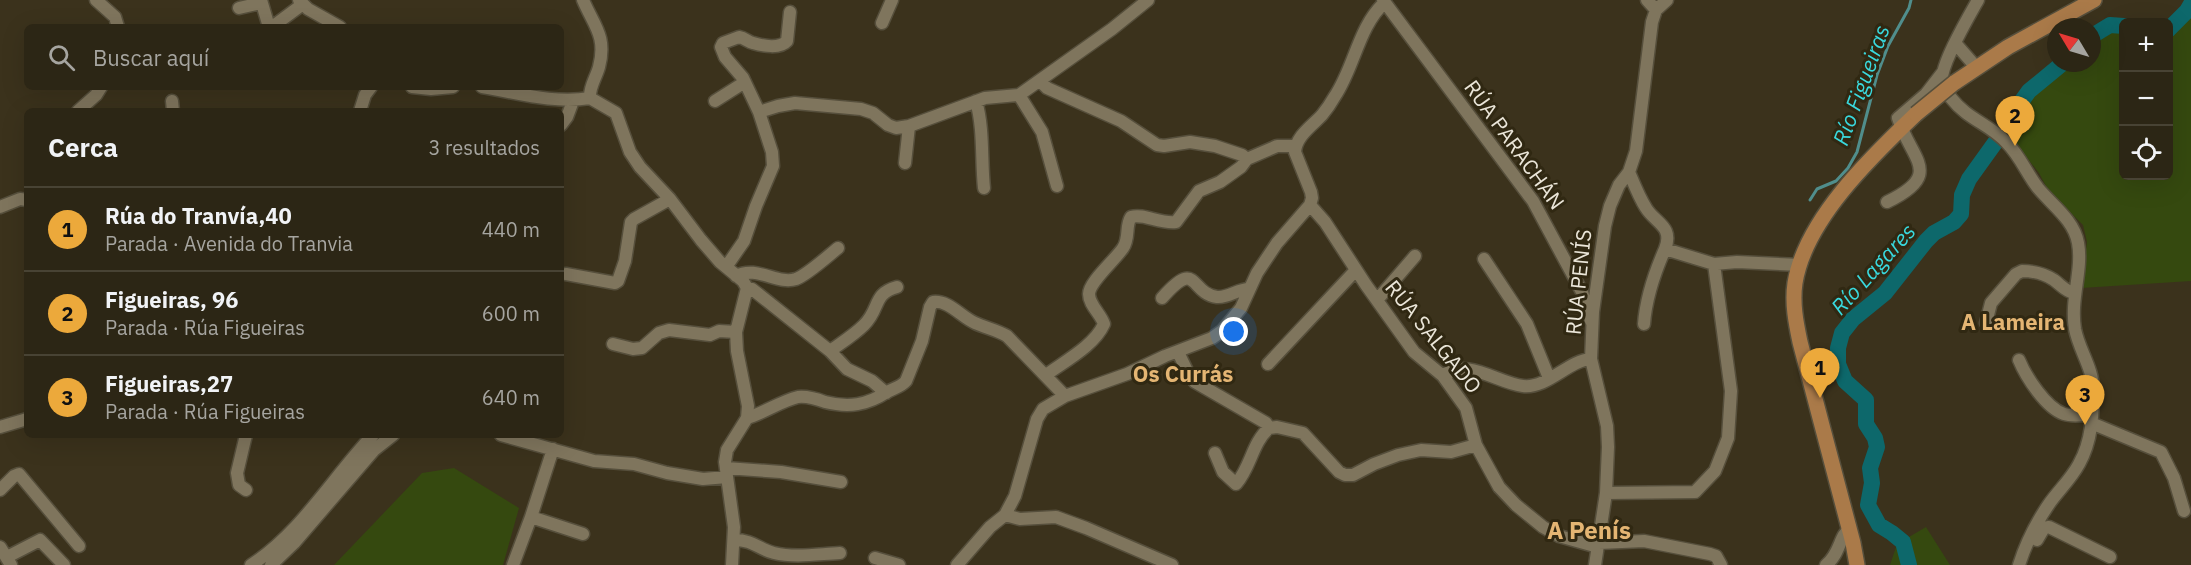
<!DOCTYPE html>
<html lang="es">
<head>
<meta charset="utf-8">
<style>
	:root { --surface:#2c2615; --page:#342e1e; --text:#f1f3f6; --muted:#a6a5a0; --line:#484334; --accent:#eca93b }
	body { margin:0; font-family:"IBM Plex Sans",sans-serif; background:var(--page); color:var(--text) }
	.controls { position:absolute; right:18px; top:18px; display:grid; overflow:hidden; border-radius:9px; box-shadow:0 6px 24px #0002 }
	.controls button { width:54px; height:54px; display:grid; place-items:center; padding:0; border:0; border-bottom:2px solid var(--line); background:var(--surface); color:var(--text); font:30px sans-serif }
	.compass { position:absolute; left:2047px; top:18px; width:54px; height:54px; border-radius:50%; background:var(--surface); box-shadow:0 6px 24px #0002; rotate:308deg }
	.you { position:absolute; left:1234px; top:332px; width:21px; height:21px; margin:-15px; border:4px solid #fff; border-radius:50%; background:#1a73e8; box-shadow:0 0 0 9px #1a73e833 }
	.badge { display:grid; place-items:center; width:39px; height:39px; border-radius:50%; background:var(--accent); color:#111; font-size:20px; font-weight:700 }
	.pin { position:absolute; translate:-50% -50px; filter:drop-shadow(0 2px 3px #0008) }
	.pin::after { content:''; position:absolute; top:32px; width:21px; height:18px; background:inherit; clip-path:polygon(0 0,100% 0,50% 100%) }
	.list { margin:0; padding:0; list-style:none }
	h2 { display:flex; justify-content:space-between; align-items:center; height:78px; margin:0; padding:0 24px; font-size:26px }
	h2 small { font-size:20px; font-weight:400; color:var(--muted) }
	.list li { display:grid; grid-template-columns:39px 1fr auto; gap:18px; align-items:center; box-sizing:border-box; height:84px; padding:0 24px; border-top:2px solid var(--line) }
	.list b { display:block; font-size:22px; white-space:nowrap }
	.list p { margin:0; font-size:20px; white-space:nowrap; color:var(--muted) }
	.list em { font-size:20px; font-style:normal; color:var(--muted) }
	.icon { flex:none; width:33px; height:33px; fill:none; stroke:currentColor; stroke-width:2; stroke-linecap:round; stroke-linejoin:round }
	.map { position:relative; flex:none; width:2191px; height:565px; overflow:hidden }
	.search { position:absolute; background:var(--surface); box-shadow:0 6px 24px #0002; left:24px; top:24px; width:540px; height:66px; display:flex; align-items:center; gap:15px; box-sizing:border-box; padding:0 21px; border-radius:9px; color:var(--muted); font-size:22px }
	.panel { position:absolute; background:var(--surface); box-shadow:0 6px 24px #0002; left:24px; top:108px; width:540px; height:330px; border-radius:9px }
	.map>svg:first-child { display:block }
</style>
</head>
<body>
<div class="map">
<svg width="2191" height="565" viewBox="0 0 2191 565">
	<rect width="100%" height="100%" fill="#3b321c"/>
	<path fill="#35490f" d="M 2191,10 L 2191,281 L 2081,288 L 2087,242 L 2083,225 L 2048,190 L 2039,173 L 2013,140 L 2019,117 L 2031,95 L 2051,82 L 2072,63 L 2092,63 L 2092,44 C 2102,36 2110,29 2124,30 L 2124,176 L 2168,176 L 2169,33 Z
		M 454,468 L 519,508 L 503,565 L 334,565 L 422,473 Z
		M 1926,527 L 1950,565 L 1890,565 L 1897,544 Z"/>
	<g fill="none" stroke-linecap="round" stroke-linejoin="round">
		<path stroke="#508e8c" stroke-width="3" d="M 1810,200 L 1817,189 L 1836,181 L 1848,168 L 1857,152 L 1877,75 L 1888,46 L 1909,8 L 1911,0"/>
		<path stroke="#0d686b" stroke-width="16" d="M 2168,30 L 2187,11 L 2191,4
			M 2092,36 L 2110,25 L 2124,26
			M 2006,130 L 2016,109 L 2029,91 L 2063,63
			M 1909,565 L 1903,542 L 1892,533 L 1879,525 L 1868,505 L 1872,483 L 1870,468 L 1877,447 L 1875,438 L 1866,424 L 1866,400 L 1845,381 L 1838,364 L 1838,348 L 1842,333 L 1853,319 L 1885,293 L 1926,241 L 1934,233 L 1954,222 L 1961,214 L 1962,195 L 1969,179 L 1997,140"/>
		<g stroke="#564f3c" stroke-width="15">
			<path id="minor" d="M 96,0 L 115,17 L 118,27
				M 261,0 L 269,27
				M 299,0 L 308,9 L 340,27
				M 583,0 C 594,26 607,36 599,67 C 596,78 589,87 590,98 L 616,113 L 630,152 L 640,167 L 670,199 L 701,240 L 720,262 L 743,281 L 747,288 L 736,332 L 737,351 L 748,406 L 747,418 L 727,450 L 725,462 L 734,527 L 732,565
				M 1383,0 L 1533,201 L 1582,292 L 1591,321
				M 1647,0 L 1656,10
				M 1978,0 C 1969,16 1939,67 1942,83 C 1943,89 1948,93 1951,98 C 1968,120 1990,124 2007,143 C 2020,156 2027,174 2038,188 C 2052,205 2074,220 2078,243 C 2083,270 2070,299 2075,329 C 2079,350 2093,368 2093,389 C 2093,415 2092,441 2079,464 C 2071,479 2058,491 2049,504 C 2036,523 2026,543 2019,565
				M 239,8 L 261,3
				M 882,23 L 892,0
				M 272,27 L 303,4
				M 1955,43 L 1976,67
				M 1040,81 L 1047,88 L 1121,121 L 1157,145 L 1164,146 L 1190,142 L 1215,146 L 1242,155 L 1247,159 L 1277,146 L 1295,146
				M 412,87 L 431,89 L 453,87
				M 482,87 C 518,93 554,104 590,98
				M 1019,95 L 1042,132 L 1057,186
				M 172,101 L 173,111
				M 715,101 L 745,82
				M 976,101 C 984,129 981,159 984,188
				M 78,111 L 96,95 L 101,87
				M 360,111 L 365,95 L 371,87
				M 759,112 L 743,78 L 725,57 L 721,47 L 723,43 L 739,37 C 745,38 748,42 753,43 C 763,46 780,49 787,41 L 790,12
				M 561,125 L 567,117 L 573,101
				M 905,163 L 909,126
				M 1629,172 C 1634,184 1639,197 1646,208 C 1655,223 1674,226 1665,249 L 1714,264 L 1737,262 L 1800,265
				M 1887,202 C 1945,174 1911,160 1898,118 L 1926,94 L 1943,72
				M 1310,205 L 1325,222 L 1366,285 L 1414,352 L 1443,376 L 1466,408 L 1476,445 L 1499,487 L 1516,505 L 1543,527 L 1559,536 L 1598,547
				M 0,207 L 20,199 L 27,200
				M 1484,259 L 1527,324 L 1549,378
				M 726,267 L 744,241 L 756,206 L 773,166 L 772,152 L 759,112 L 778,106 L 795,103 L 861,109 L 873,113 L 888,125 L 896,128 L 909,126 L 985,98 L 1019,95 L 1112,29 L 1148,0
				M 566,274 L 615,283 L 618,281 L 625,261 L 631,222 L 634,219 L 670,199
				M 736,276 C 757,265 777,285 796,279 C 807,275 828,256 838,248
				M 747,288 L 752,289 L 830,351 L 847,369 L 872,381 L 886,393
				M 1162,298 C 1198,257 1189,293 1217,297 C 1229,298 1237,289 1249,289
				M 1377,300 L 1415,256
				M 1986,323 L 1991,303 L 2016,274 L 2022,271 C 2032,271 2045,274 2054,280 C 2061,285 2065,291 2074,293
				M 1644,324 C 1646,297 1654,274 1665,249
				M 613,344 L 633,349 L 642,348 L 659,333 L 669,330 L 710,335 L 719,331 L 736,332
				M 830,351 C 841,343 854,335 864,325 C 881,308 872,294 897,287
				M 1178,352 L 1189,375 L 1195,382 L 1266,423 L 1269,428 L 1277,427 L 1303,433 L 1339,472 L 1345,475 L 1353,475 L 1374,464 L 1398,455 L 1421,450 L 1451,452 L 1476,445
				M 2019,360 C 2026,377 2046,408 2064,414 C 2073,417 2083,415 2092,414
				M 1268,364 L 1356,270
				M 1046,375 C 1065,361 1094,346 1104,324 C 1101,314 1089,305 1089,294 C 1089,282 1115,260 1123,248 C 1130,238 1125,226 1131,217 C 1144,213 1159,224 1176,222 L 1199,191 L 1220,182 L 1241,167 L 1247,159
				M 1443,376 C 1467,357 1497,383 1523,386 C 1547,389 1569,360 1591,359
				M 747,418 C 764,413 781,401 798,397 C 808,396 817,399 825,402 C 849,408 867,405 887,392 C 894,388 901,387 906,381 L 922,341 L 930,307 L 933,302 C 949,300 961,317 975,323 C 986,328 997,330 1007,336 L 1065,396
				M 2091,426 L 2096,425 L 2161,452 L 2174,478 L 2184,511
				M 0,427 L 27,419
				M 246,435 L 237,473 L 239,485 L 246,490
				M 501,435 L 594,461 L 634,464 L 667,473 L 703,479 L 727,477
				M 1215,453 L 1223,472 L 1236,484 C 1251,467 1252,443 1269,428
				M 726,468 L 781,472 L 841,482
				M 0,490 L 14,476 L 19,474 L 79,546
				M 1606,493 L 1695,492 L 1715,471 L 1728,438 L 1731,391 L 1714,264
				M 1005,515 L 1020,519 L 1056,517 L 1086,528 L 1172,565
				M 531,517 L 583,534
				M 734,540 C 754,540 758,549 774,553 C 795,558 818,554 840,553
				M 2037,540 L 2044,528 L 2049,527 L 2110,557
				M 1599,543 L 1644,541 L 1710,554 L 1716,556 L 1721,565
				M 0,547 L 11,565
				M 7,557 L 40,540 L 64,565
				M 875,558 L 899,565
				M 251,565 C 301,533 333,477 373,435
				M 271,565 L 294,543 L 374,450 L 393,435
				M 513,565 L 531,517 L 553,449
				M 957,565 L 990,527 L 1005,515 L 1015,496 L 1037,419 L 1043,409 L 1065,396 L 1127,374 L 1165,356 L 1212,338 L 1222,331 L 1241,308 L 1257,273 L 1277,243 L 1310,205 L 1312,198 L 1311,192 L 1295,152 C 1296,136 1312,126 1322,115 C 1327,109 1331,103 1335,96 C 1355,66 1358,27 1385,2
				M 1595,565 L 1606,493 L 1608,447 L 1607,426 L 1591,359 L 1593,312 L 1605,226 L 1610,206 L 1619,185 L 1629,172 L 1636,151 L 1652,22 L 1656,10 L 1667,0
				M 1826,565 C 1841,553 1839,535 1850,529"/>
		</g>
		<g stroke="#564f3c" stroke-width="18">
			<path id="major" d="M 1954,83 L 2008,47 L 2094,0
				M 1857,565 L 1853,543 L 1800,342 C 1796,323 1792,303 1795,283 C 1805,220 1871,157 1916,114"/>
		</g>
		<use href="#minor" stroke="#7f755d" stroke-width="12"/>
		<use href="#major" stroke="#aa7a49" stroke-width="15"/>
		<g stroke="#564f3c" stroke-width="18" stroke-linecap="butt">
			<path id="major-bridge" d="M 1916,114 L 1954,83"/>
		</g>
		<use href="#major-bridge" stroke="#aa7a49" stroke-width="15"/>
	</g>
	<g text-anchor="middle" stroke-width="6" stroke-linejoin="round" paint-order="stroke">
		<g font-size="21" fill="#ebe6d9" stroke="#302812">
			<text transform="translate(1514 145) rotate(54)" y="7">RÚA PARACHÁN</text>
			<text transform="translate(1579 282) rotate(-84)" y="7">RÚA PENÍS</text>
			<text transform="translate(1433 337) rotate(51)" y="7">RÚA SALGADO</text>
		</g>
		<g font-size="22" font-style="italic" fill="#39d9de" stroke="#302812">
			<text transform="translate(1861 85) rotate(-70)" y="8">Río Figueiras</text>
			<text transform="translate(1873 269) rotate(-48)" y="8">Río Lagares</text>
		</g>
		<g font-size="22" font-weight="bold" fill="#e4b573" stroke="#302812">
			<text x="2013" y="330">A Lameira</text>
			<text x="1183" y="382">Os Currás</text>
		</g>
		<g font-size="24" font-weight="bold" fill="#e4b573" stroke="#302812">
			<text x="1589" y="539">A Penís</text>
		</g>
	</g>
</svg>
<div class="controls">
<button>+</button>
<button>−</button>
<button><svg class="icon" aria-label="locate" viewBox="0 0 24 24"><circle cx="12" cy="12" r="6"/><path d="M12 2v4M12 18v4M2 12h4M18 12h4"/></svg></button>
</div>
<svg class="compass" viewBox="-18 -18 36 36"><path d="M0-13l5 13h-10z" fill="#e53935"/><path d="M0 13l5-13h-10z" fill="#a6a5a0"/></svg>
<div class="you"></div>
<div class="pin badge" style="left:1820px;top:398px">1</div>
<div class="pin badge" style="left:2015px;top:146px">2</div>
<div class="pin badge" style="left:2085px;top:425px">3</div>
<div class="search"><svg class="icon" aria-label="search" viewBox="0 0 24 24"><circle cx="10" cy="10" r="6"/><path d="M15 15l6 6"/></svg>Buscar aquí</div>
<section class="panel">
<h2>Cerca<small>3 resultados</small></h2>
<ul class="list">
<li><span class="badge">1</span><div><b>Rúa do Tranvía,40</b><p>Parada · Avenida do Tranvia</p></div><em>440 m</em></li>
<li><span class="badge">2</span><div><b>Figueiras, 96</b><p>Parada · Rúa Figueiras</p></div><em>600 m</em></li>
<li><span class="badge">3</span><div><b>Figueiras,27</b><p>Parada · Rúa Figueiras</p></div><em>640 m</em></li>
</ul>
</section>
</div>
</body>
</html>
